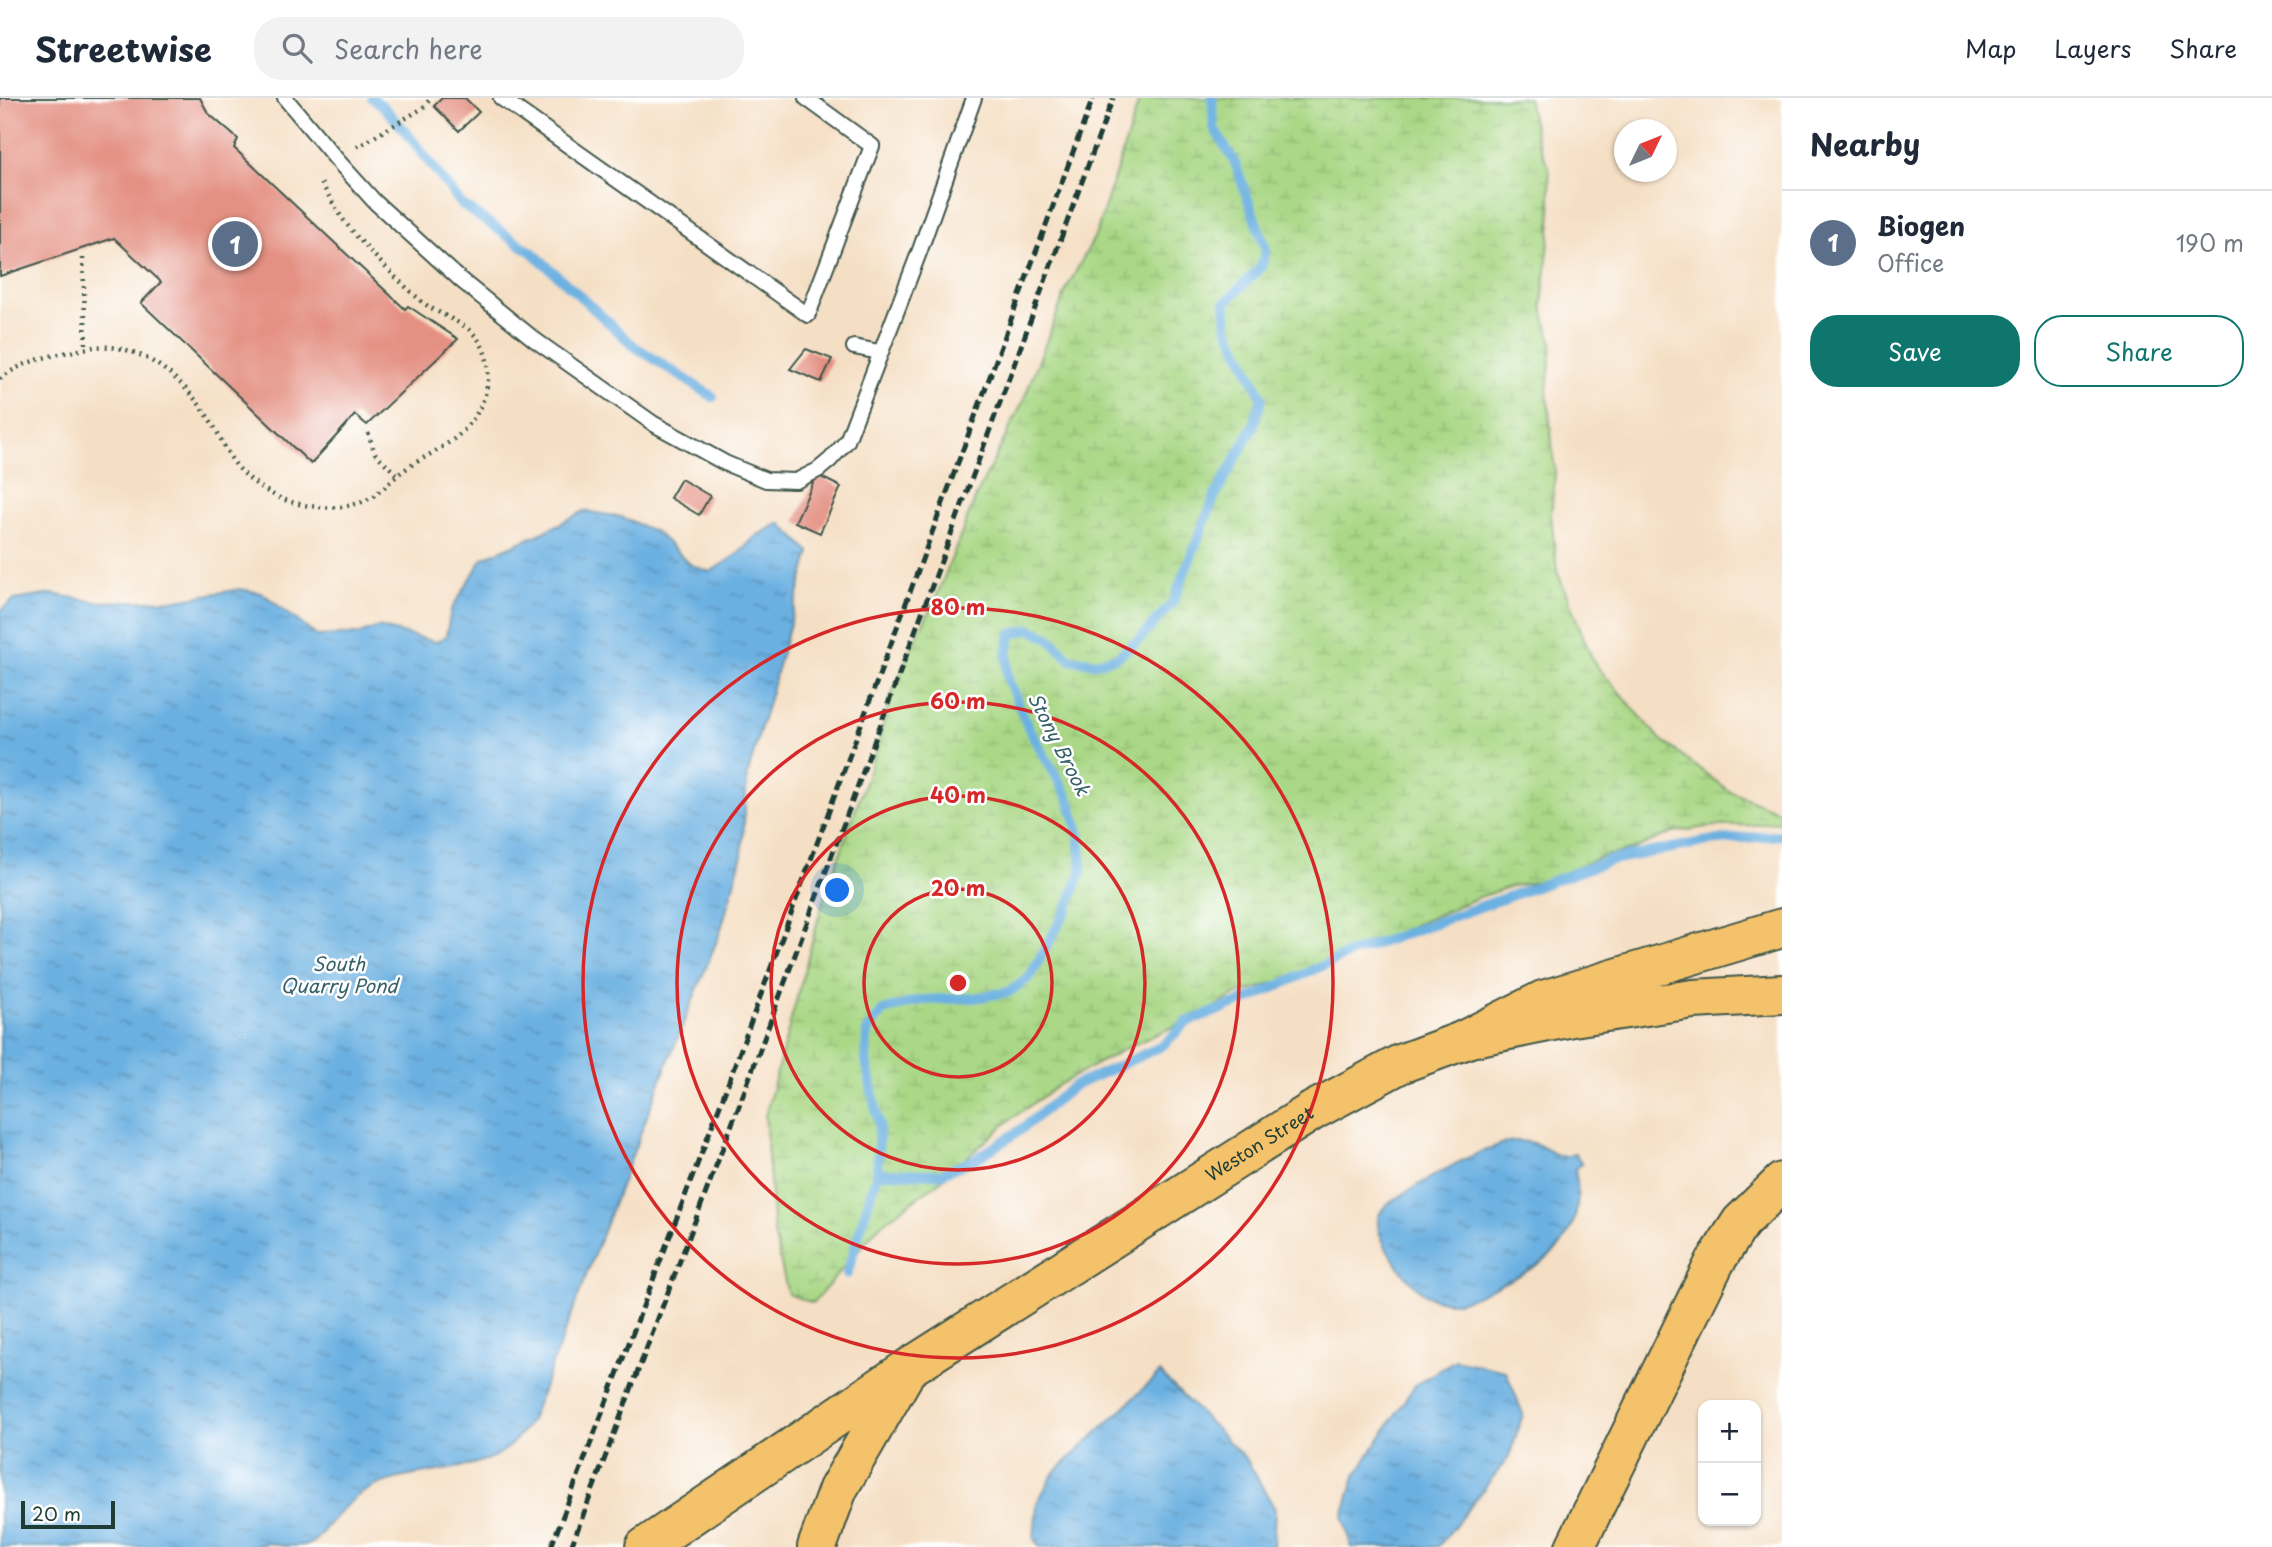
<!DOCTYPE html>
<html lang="en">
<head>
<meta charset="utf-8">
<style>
	:root { --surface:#fff; --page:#f2f2f3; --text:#1f2937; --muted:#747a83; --line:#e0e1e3; --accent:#0f766e }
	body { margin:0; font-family:"Playpen Sans",sans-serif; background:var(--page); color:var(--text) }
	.controls { position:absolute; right:21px; bottom:21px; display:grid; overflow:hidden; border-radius:14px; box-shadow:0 2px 5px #0004 }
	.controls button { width:63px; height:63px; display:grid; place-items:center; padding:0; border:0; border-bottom:2px solid var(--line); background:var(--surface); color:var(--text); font:35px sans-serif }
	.compass { position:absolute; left:1614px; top:21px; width:63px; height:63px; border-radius:50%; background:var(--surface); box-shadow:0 2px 5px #0004; rotate:47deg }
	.scale { position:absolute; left:21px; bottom:18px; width:94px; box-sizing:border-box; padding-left:7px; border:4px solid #1f3d34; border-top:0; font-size:19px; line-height:24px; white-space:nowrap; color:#1f3d34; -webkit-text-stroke:5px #fff; paint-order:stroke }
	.you { position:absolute; left:838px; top:793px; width:24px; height:24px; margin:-18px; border:5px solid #fff; border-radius:50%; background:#1a73e8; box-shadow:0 0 0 10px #1a73e833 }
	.badge { display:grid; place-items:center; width:46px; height:46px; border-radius:50%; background:var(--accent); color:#fff; font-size:23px; font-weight:700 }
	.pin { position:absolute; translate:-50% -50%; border:4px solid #fff; box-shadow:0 2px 7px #0006 }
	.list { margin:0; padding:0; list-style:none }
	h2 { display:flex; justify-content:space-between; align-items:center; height:91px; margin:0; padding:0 28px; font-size:30px }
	h2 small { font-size:23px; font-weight:400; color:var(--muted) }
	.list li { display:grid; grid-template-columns:46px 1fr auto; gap:21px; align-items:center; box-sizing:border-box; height:105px; padding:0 28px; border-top:2px solid var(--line) }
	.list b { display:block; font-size:26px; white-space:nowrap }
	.list p { margin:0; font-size:23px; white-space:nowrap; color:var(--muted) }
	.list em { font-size:23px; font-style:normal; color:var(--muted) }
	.actions { display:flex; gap:14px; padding:21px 28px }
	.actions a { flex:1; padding:16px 0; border:2px solid var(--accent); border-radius:28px; text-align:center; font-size:24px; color:var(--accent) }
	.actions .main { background:var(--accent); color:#fff }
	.icon { flex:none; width:38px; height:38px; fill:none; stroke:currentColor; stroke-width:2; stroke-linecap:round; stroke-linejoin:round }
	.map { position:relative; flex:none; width:1782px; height:1449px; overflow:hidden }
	header { display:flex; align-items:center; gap:42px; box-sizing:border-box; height:98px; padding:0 35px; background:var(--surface); border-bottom:2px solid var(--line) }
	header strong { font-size:33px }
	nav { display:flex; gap:38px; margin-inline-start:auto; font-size:24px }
	.search { width:490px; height:63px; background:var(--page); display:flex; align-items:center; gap:18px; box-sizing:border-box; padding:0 24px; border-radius:28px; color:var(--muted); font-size:26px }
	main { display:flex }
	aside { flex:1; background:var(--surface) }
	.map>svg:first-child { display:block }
</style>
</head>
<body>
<header>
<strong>Streetwise</strong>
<div class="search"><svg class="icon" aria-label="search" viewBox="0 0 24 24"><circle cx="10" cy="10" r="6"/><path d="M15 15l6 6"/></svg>Search here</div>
<nav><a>Map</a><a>Layers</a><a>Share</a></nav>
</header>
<main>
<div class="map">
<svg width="1782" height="1449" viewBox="0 0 1782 1449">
	<defs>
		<pattern id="wetland-marsh" width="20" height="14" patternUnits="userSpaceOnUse" patternTransform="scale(1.75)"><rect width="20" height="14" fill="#aad886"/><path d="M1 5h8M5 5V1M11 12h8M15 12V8" fill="none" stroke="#92ba74"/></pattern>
		<pattern id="water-ripples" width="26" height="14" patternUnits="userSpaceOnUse" patternTransform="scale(1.75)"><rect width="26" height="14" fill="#6bb0e1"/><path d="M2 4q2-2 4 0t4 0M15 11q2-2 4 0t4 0" fill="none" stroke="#5790b7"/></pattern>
	</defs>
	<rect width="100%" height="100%" fill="#fff"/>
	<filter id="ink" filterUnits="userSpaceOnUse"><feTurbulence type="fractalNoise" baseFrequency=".0143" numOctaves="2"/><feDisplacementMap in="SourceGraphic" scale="14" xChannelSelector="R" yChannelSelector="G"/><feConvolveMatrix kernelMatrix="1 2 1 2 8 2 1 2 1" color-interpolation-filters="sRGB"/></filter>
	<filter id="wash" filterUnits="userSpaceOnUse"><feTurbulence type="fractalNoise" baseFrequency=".00686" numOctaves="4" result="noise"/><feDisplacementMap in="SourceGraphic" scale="28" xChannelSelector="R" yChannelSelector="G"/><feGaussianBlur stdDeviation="1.57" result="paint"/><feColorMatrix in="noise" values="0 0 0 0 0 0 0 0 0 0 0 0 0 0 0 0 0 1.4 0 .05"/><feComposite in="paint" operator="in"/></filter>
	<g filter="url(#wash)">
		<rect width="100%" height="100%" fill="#f5dfc4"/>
		<path fill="url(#wetland-marsh)" stroke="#648a5d" stroke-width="2" d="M 1140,0 L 1528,0 L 1536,39 L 1549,70 L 1551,126 L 1542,207 L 1552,246 L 1547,292 L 1555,375 L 1551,416 L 1557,473 L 1594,565 L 1660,641 L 1729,693 L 1782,715 L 1782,723 L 1755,727 L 1714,728 L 1673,734 L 1631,752 L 1601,759 L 1548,782 L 1512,788 L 1479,799 L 1329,864 L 1279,884 L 1237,896 L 1206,914 L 1128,949 L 1062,985 L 1011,1021 L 941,1082 L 879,1128 L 813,1205 L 788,1196 L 774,1136 L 765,1018 L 822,807 L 877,650 L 890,601 L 911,550 L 935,502 L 978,394 L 1022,306 L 1067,190 L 1096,136 Z"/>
		<path fill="url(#water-ripples)" stroke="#45768a" stroke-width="2" d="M 584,413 L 621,419 L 656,434 L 691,467 L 710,474 L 739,455 L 757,437 L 780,425 L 810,454 L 747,679 L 742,757 L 720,835 L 667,966 L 531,1322 C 522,1334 511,1350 497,1357 C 455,1378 402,1370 362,1395 C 342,1408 328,1428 313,1445 C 302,1449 280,1449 270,1445 L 248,1449 L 0,1449 L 0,513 L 14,502 L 52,496 L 97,504 L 177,502 L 240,491 L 262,495 L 317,538 L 360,536 L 378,529 L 436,544 L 446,538 L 451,512 L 483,460 L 544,434 Z
			M 1512,1043 C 1521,1043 1528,1043 1536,1046 C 1551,1051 1560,1065 1575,1055 L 1582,1066 L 1575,1071 C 1588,1137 1554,1163 1497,1188 C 1483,1194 1467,1204 1452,1204 C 1443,1204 1434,1201 1426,1197 C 1409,1185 1375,1143 1378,1121 C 1378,1116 1383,1111 1386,1107 C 1426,1082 1466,1056 1512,1043 Z
			M 1455,1262 L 1506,1273 L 1523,1316 L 1509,1359 L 1438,1449 L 1351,1449 L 1343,1418 L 1355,1378 L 1415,1287 Z
			M 1160,1275 L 1247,1362 L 1275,1411 L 1273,1449 L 1039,1449 L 1034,1441 L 1037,1405 L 1053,1376 Z"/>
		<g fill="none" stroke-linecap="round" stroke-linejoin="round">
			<path stroke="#6bb0e1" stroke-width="10" d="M 372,0 L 382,7 L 406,34 L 462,107 L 533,155 L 634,248 L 713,299
				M 877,1075 L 940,1076 L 976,1061 L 1019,1033 L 1074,988 L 1162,948 L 1187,924 L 1254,899 L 1348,856 L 1611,762 L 1708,743 L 1782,737
				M 847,1176 L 877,1075 L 879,1027 L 866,963 L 867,933 L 883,913 L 921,902 L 973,900 L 1009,894 L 1029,880 L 1067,811 L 1082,771 L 1079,734 L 1068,699 L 1028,629 L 1007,579 L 1007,556 L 1011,536 L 1030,531 L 1049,540 L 1070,561 L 1095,565 L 1117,559 L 1141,540 L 1173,504 L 1215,398 L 1254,327 L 1262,300 L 1227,228 L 1225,205 L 1261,169 L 1266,152 L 1235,65 L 1214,30 L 1212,0"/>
		</g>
		<g id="blocks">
			<path fill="#e49082" d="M 0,0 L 200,0 L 208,15 L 238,41 L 234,50 L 405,211 L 408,208 L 458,241 L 367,327 L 355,317 L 311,366 L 141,205 L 161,184 L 114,140 L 0,178 Z
				M 442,0 L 465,0 L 479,14 L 459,33 L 434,8 Z
				M 806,251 L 832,261 L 821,284 L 790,271 Z
				M 817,377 L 841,389 L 820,435 L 795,424 Z
				M 681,381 L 710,398 L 699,417 L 670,400 Z"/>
		</g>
	</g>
	<g filter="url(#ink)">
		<use href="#blocks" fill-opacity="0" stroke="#3f554a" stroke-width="2"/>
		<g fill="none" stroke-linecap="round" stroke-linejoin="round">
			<g stroke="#3f554a" stroke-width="18">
				<path id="lane" d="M 285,0 L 337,62 L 375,104 L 462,183 L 535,242 L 654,326 L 725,365 L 766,382 L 796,383 L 818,372 L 830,362 L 847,343 L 920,152 L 974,0
					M 501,0 L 808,217 L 872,48 L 806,0
					M 854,249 L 879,254"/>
			</g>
			<g stroke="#3f554a" stroke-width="42">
				<g id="primary">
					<path id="s1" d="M 645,1449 L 907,1271 L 1314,1012 L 1400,966 L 1470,940 L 1573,919 L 1693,901 L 1782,896"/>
					<path d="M 817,1449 L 838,1391 L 903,1279"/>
				</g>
			</g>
			<g stroke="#3f554a" stroke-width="42">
				<path id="highway" d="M 1462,943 L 1543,902 L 1782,830
					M 1575,1449 L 1715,1164 L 1741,1124 L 1782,1084"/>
			</g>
			<path stroke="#3f554a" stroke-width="4.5" stroke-dasharray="2 5" stroke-linecap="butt" d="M 357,49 L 423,10 L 431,0
				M 83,160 L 86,251
				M 0,281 C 21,264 48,258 74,253 C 80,252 88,250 94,249 C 143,244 186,284 210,322 C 219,335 224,350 233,363 C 245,380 269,397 288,403 C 307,409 332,412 351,407 C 375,402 382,390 399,376 C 419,360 447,350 465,331 C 485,310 496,276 482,248 C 470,223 439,219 420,202 C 398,182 367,152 349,129 C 338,116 330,99 321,85
				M 368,335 L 375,355 L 397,377"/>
			<use href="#lane" stroke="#fff" stroke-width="14"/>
			<use href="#primary" stroke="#f4c26a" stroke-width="38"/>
			<use href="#highway" stroke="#f4c26a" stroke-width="38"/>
			<path stroke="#1f3d34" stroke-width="5" stroke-dasharray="10 5" stroke-linecap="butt" d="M 551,1449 L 726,991 L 1093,0
				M 571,1449 L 743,997 L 1113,0"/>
		</g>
	</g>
	<g fill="none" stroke="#d62828" stroke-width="3.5">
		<circle cx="958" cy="885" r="94"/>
		<circle cx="958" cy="885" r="187"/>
		<circle cx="958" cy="885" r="281"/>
		<circle cx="958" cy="885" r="375"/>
	</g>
	<g text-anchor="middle" stroke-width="5" stroke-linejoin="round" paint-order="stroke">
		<g font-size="18" fill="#1f3d34" stroke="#fff">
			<text dy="6" stroke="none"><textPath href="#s1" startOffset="735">Weston Street</textPath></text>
		</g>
		<g font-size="19" font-style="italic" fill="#366068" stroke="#fff">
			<text transform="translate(1059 646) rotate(63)" y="7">Stony Brook</text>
			<text x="339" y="873">South<tspan x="339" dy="22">Quarry Pond</tspan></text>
		</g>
	</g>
	<circle cx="958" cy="885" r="10" fill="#d62828" stroke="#fff" stroke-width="3.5"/>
	<g font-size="21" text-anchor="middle" font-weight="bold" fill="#d62828" stroke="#fff" stroke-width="5" stroke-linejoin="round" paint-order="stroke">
		<text x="958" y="517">80 m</text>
		<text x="958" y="611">60 m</text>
		<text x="958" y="705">40 m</text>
		<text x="958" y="798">20 m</text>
	</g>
</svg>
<div class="controls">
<button>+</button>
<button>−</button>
</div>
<svg class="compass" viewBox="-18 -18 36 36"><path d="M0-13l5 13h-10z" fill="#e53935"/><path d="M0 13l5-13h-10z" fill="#747a83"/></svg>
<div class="scale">20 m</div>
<div class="you"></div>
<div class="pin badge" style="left:235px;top:146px;background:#5c6f8a">1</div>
</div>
<aside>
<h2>Nearby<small></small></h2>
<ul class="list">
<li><span class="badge" style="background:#5c6f8a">1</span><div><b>Biogen</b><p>Office</p></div><em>190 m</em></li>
</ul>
<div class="actions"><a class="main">Save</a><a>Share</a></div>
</aside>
</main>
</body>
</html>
